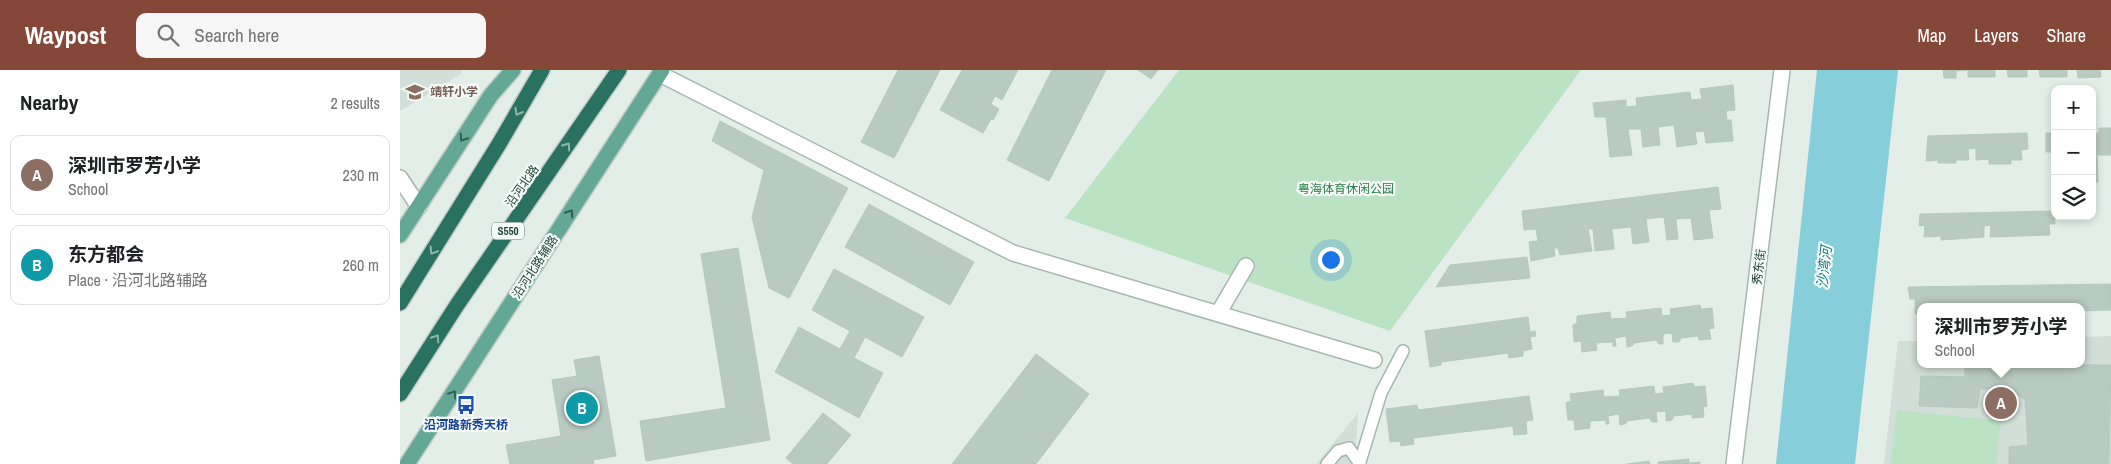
<!DOCTYPE html>
<html lang="en">
<head>
<meta charset="utf-8">
<style>
	:root { --surface:#fff; --page:#f6f6f6; --text:#202124; --muted:#757577; --line:#e0e0e0; --accent:#844738 }
	body { margin:0; font-family:"Archivo Narrow","Noto Sans SC",sans-serif; background:var(--page); color:var(--text) }
	.controls { position:absolute; right:15px; top:15px; display:grid; overflow:hidden; border-radius:10px; box-shadow:0 2px 8px #0003 }
	.controls button { width:45px; height:45px; display:grid; place-items:center; padding:0; border:0; border-bottom:1px solid var(--line); background:var(--surface); color:var(--text); font:25px sans-serif }
	.you { position:absolute; left:930px; top:189px; width:18px; height:18px; margin:-12px; border:4px solid #fff; border-radius:50%; background:#1a73e8; box-shadow:0 0 0 8px #1a73e833 }
	.badge { display:grid; place-items:center; width:32px; height:32px; border-radius:50%; background:var(--accent); color:#fff; font-size:16px; font-weight:700 }
	.pin { position:absolute; translate:-50% -50%; border:2px solid #fff; box-shadow:0 1px 5px #0006 }
	.popup { position:absolute; left:1517px; top:233px; width:168px; height:65px; box-sizing:border-box; display:grid; place-content:center; border-radius:10px; background:var(--surface); filter:drop-shadow(0 1px 4px #0005); font-size:16px; white-space:nowrap; color:var(--muted) }
	.popup b { font-size:19px; color:var(--text) }
	.popup::after { content:''; position:absolute; left:50%; top:100%; margin-left:-10px; border:10px solid transparent; border-top-color:var(--surface) }
	.list { margin:0; padding:0; list-style:none }
	h2 { display:flex; justify-content:space-between; align-items:center; height:65px; margin:0; padding:0 20px; font-size:21px }
	h2 small { font-size:16px; font-weight:400; color:var(--muted) }
	.list li { display:grid; grid-template-columns:32px 1fr auto; gap:15px; align-items:center; box-sizing:border-box; height:80px; margin:0 10px 10px; padding:0 10px; border:1px solid var(--line); border-radius:10px }
	.list b { display:block; font-size:19px; white-space:nowrap }
	.list p { margin:0; font-size:16px; white-space:nowrap; color:var(--muted) }
	.list em { font-size:16px; font-style:normal; color:var(--muted) }
	.icon { flex:none; width:28px; height:28px; fill:none; stroke:currentColor; stroke-width:2; stroke-linecap:round; stroke-linejoin:round }
	.map { position:relative; flex:none; width:1711px; height:394px; overflow:hidden }
	header { display:flex; align-items:center; gap:30px; box-sizing:border-box; height:70px; padding:0 25px; background:var(--accent); color:#fff }
	header strong { font-size:24px }
	nav { display:flex; gap:28px; margin-inline-start:auto; font-size:18px }
	.search { width:350px; height:45px; background:var(--page); display:flex; align-items:center; gap:12px; box-sizing:border-box; padding:0 18px; border-radius:10px; color:var(--muted); font-size:19px }
	main { display:flex }
	aside { flex:1; background:var(--surface) }
	.map>svg:first-child { display:block }
</style>
</head>
<body>
<header>
<strong>Waypost</strong>
<div class="search"><svg class="icon" aria-label="search" viewBox="0 0 24 24"><circle cx="10" cy="10" r="6"/><path d="M15 15l6 6"/></svg>Search here</div>
<nav><a>Map</a><a>Layers</a><a>Share</a></nav>
</header>
<main>
<aside>
<h2>Nearby<small>2 results</small></h2>
<ul class="list">
<li><span class="badge" style="background:#8d6e63">A</span><div><b>深圳市罗芳小学</b><p>School</p></div><em>230 m</em></li>
<li><span class="badge" style="background:#0f9aa8">B</span><div><b>东方都会</b><p>Place · 沿河北路辅路</p></div><em>260 m</em></li>
</ul>
</aside>
<div class="map">
<svg width="1711" height="394" viewBox="0 0 1711 394">
	<rect width="100%" height="100%" fill="#e3eee9"/>
	<path fill="#d1dfd8" d="M 0,0 L 61,0 L 61,4 L 0,41 Z
		M 1711,266 L 1711,394 L 1484,394 L 1498,271 L 1521,271 L 1521,294 L 1681,294 L 1681,267 Z
		M 958,343 L 955,394 L 916,394 Z"/>
	<path fill="#bae2c3" d="M 779,0 L 1181,0 L 990,261 L 665,148 Z
		M 1497,340 L 1601,351 L 1596,394 L 1491,394 Z"/>
	<path fill="#86ced9" d="M 1417,0 L 1498,0 L 1455,394 L 1376,394 Z"/>
	<path fill="#b8cac2" stroke="#b5c9c0" d="M 498,0 L 540,0 L 494,88 L 461,72 Z
		M 562,0 L 618,0 L 602,30 L 595,26 L 591,34 L 599,39 L 593,50 L 591,49 L 583,63 L 540,40 Z
		M 652,0 L 706,0 L 649,111 L 607,90 Z
		M 738,0 L 758,0 L 751,9 Z
		M 1543,0 L 1595,0 L 1595,7 L 1568,7 L 1568,0 L 1556,1 L 1556,8 L 1544,8 Z
		M 1607,0 L 1627,0 L 1627,7 L 1608,7 Z
		M 1639,0 L 1667,0 L 1667,7 L 1640,7 Z
		M 1677,0 L 1700,0 L 1701,7 L 1678,8 Z
		M 1333,15 L 1335,40 L 1326,41 L 1327,50 L 1331,50 L 1333,71 L 1306,73 L 1304,61 L 1295,62 L 1297,74 L 1277,77 L 1274,55 L 1258,57 L 1260,75 L 1243,77 L 1241,59 L 1228,59 L 1232,85 L 1210,87 L 1206,47 L 1195,47 L 1193,33 L 1226,30 L 1226,37 L 1237,36 L 1236,28 L 1290,22 L 1291,30 L 1302,29 L 1300,19 Z
		M 320,51 L 448,118 L 389,228 L 369,218 L 352,147 L 364,100 L 312,71 Z
		M 1699,58 L 1711,58 L 1711,85 L 1697,85 L 1698,112 L 1692,112 L 1692,64 L 1699,63 Z
		M 1627,63 L 1628,79 L 1621,80 L 1622,90 L 1611,90 L 1611,94 L 1589,94 L 1589,89 L 1576,90 L 1576,78 L 1568,79 L 1569,90 L 1556,90 L 1556,93 L 1538,93 L 1538,90 L 1526,91 L 1528,66 Z
		M 1646,63 L 1655,63 L 1655,82 L 1646,82 Z
		M 1318,117 L 1321,139 L 1309,140 L 1313,168 L 1294,170 L 1291,148 L 1276,149 L 1278,169 L 1267,170 L 1264,147 L 1246,149 L 1249,172 L 1233,174 L 1231,157 L 1212,159 L 1214,179 L 1195,181 L 1193,159 L 1188,159 L 1192,181 L 1160,185 L 1158,178 L 1154,178 L 1155,186 L 1131,191 L 1129,172 L 1138,171 L 1136,159 L 1124,160 L 1122,141 Z
		M 469,134 L 574,192 L 550,235 L 445,177 Z
		M 1654,141 L 1655,154 L 1649,154 L 1650,165 L 1590,167 L 1591,155 L 1584,156 L 1584,167 L 1541,170 L 1541,166 L 1524,167 L 1525,155 L 1519,156 L 1520,144 Z
		M 338,178 L 370,370 L 246,391 L 240,351 L 326,338 L 301,184 Z
		M 1127,187 L 1130,208 L 1036,217 L 1050,195 Z
		M 434,199 L 524,247 L 502,287 L 465,267 L 454,288 L 483,303 L 459,348 L 375,302 L 399,257 L 440,279 L 450,261 L 412,240 Z
		M 1711,214 L 1711,240 L 1681,241 L 1681,237 L 1521,237 L 1521,243 L 1515,244 L 1515,229 L 1510,229 L 1508,217 Z
		M 1300,235 L 1301,239 L 1312,238 L 1314,258 L 1309,259 L 1311,269 L 1299,270 L 1298,266 L 1281,268 L 1279,272 L 1273,272 L 1272,263 L 1263,264 L 1263,274 L 1259,274 L 1256,270 L 1234,273 L 1232,276 L 1227,277 L 1226,266 L 1215,268 L 1216,276 L 1213,276 L 1213,272 L 1196,273 L 1197,280 L 1182,282 L 1181,271 L 1174,272 L 1173,255 L 1177,253 L 1177,246 L 1210,242 L 1211,249 L 1227,248 L 1226,242 L 1261,238 L 1262,246 L 1271,245 L 1270,239 Z
		M 1128,247 L 1130,262 L 1135,261 L 1136,266 L 1130,267 L 1132,279 L 1123,281 L 1123,286 L 1109,288 L 1108,283 L 1041,292 L 1041,295 L 1030,297 L 1025,261 Z
		M 636,284 L 689,324 L 636,394 L 552,394 Z
		M 199,286 L 216,386 L 193,390 L 194,394 L 110,394 L 106,375 L 161,366 L 152,310 L 177,306 L 174,290 Z
		M 1565,294 L 1711,295 L 1709,394 L 1609,394 L 1609,377 L 1628,375 L 1625,330 L 1610,319 L 1580,319 L 1577,338 L 1519,336 L 1521,306 L 1565,307 Z
		M 1293,313 L 1294,317 L 1305,316 L 1307,336 L 1303,337 L 1304,347 L 1292,348 L 1292,344 L 1274,346 L 1272,350 L 1266,351 L 1266,341 L 1256,342 L 1257,352 L 1252,352 L 1249,348 L 1227,351 L 1225,354 L 1220,355 L 1219,344 L 1208,346 L 1209,354 L 1206,354 L 1206,350 L 1190,351 L 1190,358 L 1175,360 L 1174,350 L 1168,350 L 1166,333 L 1171,331 L 1170,324 L 1203,320 L 1204,327 L 1220,326 L 1219,320 L 1254,316 L 1255,324 L 1264,323 L 1263,317 Z
		M 1129,326 L 1133,350 L 1126,351 L 1127,364 L 1114,365 L 1113,356 L 1013,368 L 1014,374 L 1001,376 L 1000,371 L 990,372 L 986,339 L 1017,335 L 1018,340 Z
		M 423,343 L 451,365 L 427,394 L 393,394 L 386,388 Z
		M 1289,389 L 1289,393 L 1300,392 L 1300,394 L 1258,394 L 1258,392 Z
		M 1249,391 L 1250,394 L 1227,394 Z"/>
	<g fill="none" stroke-linecap="round" stroke-linejoin="round">
		<g stroke="#a5b7b0" stroke-width="14">
			<path id="lane" d="M 960,392 L 981,323 L 1003,281
				M 927,394 L 938,381 L 949,378 L 960,394"/>
		</g>
		<g stroke="#a5b7b0" stroke-width="18">
			<path id="street" d="M 260,4 L 613,183 L 974,290
				M 0,108 L 19,137
				M 819,242 L 846,196
				M 1334,394 L 1382,0"/>
		</g>
		<g stroke="#c1cac7" stroke-width="18">
			<path id="primary" d="M 0,165 L 91,25 L 113,0
				M 7,394 L 262,0"/>
		</g>
		<g stroke="#c1cac7" stroke-width="18">
			<path id="highway" d="M 0,233 L 99,74 L 142,0
				M 0,324 L 57,235 L 219,0"/>
		</g>
		<use href="#lane" stroke="#fff" stroke-width="11"/>
		<use href="#street" stroke="#fff" stroke-width="15"/>
		<use href="#primary" stroke="#63a894" stroke-width="15"/>
		<use href="#highway" stroke="#297160" stroke-width="15"/>
	</g>
	<defs><path id="oneway-chevron" d="M-2-3.5L2.5 0L-2 3.5" fill="none" stroke-width="1.6" stroke-linecap="round" stroke-linejoin="round" transform="scale(1.25)"/></defs>
	<g stroke="#8eb6ac">
		<use href="#oneway-chevron" transform="translate(118 42) rotate(120)"/>
		<use href="#oneway-chevron" transform="translate(167 76) rotate(-55)"/>
		<use href="#oneway-chevron" transform="translate(33 181) rotate(122)"/>
		<use href="#oneway-chevron" transform="translate(36 268) rotate(-57)"/>
	</g>
	<g stroke="#325c4f">
		<use href="#oneway-chevron" transform="translate(63 68) rotate(123)"/>
		<use href="#oneway-chevron" transform="translate(170 143) rotate(-57)"/>
		<use href="#oneway-chevron" transform="translate(53 324) rotate(-57)"/>
	</g>
	<defs>
		<g id="school-bare" transform="scale(1.5)"><path d="M0-5L7-2L0 1L-7-2ZM-4 1L0 2.5L4 1V4Q0 6-4 4Z" fill="#8d6e63" stroke="#f4faf7" stroke-width="2.5" paint-order="stroke"/></g>
		<g id="bus-bare" transform="scale(1.5)"><path d="M-5-6H5V4H4V6H2V4H-2V6H-4V4H-5ZM-3.5-4V0h7V-4ZM-3.5 1.2v1.5H-2V1.2ZM2 1.2v1.5H3.5V1.2Z" fill="#1a4fb4" stroke="#f4faf7" stroke-width="2.5" paint-order="stroke"/></g>
	</defs>
	<g fill-rule="evenodd">
		<use href="#school-bare" x="15" y="22"/>
		<use href="#bus-bare" x="66" y="335"/>
	</g>
	<g text-anchor="middle" stroke-width="4.5" stroke-linejoin="round" paint-order="stroke">
		<rect fill="#f4faf7" stroke="#607971" stroke-width="1" x="92" y="152.5" width="32" height="17" rx="4"/>
		<g font-size="11" font-weight="bold" fill="#214238">
			<text x="108" y="165">S550</text>
		</g>
		<g font-size="12" font-weight="bold" fill="#785e54" stroke="#f4faf7" text-anchor="start">
			<text x="30" y="26">靖轩小学</text>
		</g>
		<g font-size="12" fill="#214238" stroke="#f4faf7">
			<text transform="translate(122 116) rotate(-55)" y="4">沿河北路</text>
			<text transform="translate(135 197) rotate(-57)" y="4">沿河北路辅路</text>
			<text transform="translate(1359 197) rotate(-83)" y="4">秀东街</text>
		</g>
		<g font-size="12" fill="#267d45" stroke="#f4faf7">
			<text x="946" y="123">粤海体育休闲公园</text>
		</g>
		<g font-size="12" font-weight="bold" fill="#164399" stroke="#f4faf7">
			<text x="66" y="359">沿河路新秀天桥</text>
		</g>
		<g font-size="14" font-style="italic" fill="#147685" stroke="#f4faf7">
			<text transform="translate(1424 197) rotate(-84)" y="5">沙湾河</text>
		</g>
	</g>
</svg>
<div class="controls">
<button>+</button>
<button>−</button>
<button><svg class="icon" aria-label="layers" viewBox="0 0 24 24"><path d="M12 4l9 5-9 5-9-5zM3 14l9 5 9-5"/></svg></button>
</div>
<div class="you"></div>
<div class="pin badge" style="left:1601px;top:333px;background:#8d6e63">A</div>
<div class="popup"><b>深圳市罗芳小学</b>School</div>
<div class="pin badge" style="left:182px;top:338px;background:#0f9aa8">B</div>
</div>
</main>
</body>
</html>
